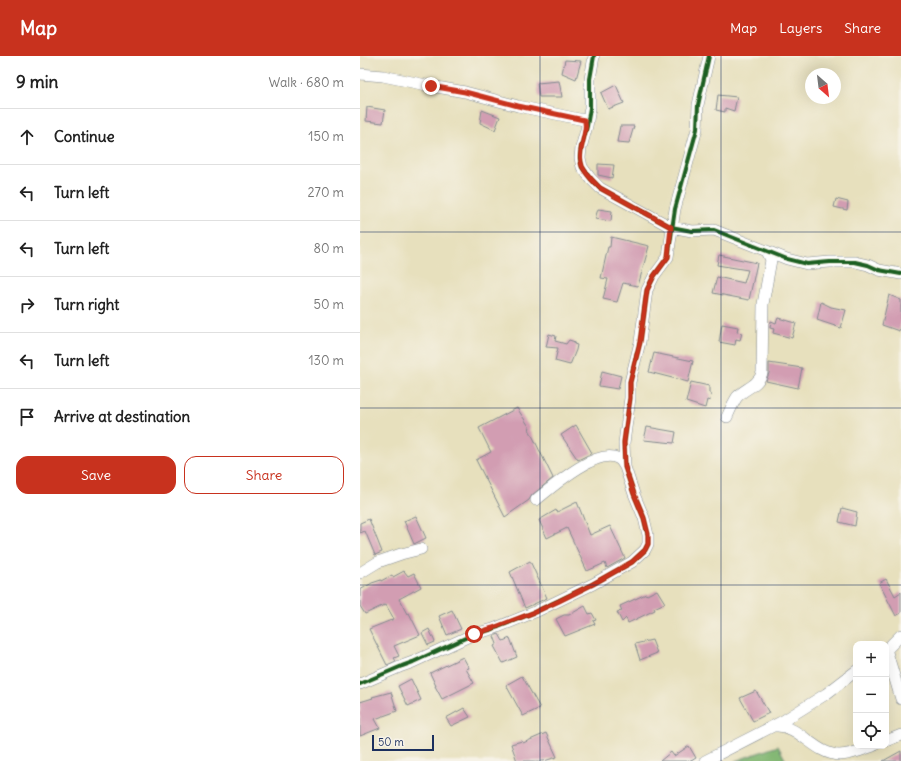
<!DOCTYPE html>
<html lang="en">
<head>
<meta charset="utf-8">
<style>
	:root { --surface:#fff; --page:#f6f6f6; --text:#222; --muted:#767676; --line:#e0e0e0; --accent:#c8321e }
	body { margin:0; font-family:Delius,sans-serif; background:var(--page); color:var(--text) }
	.controls { position:absolute; right:12px; bottom:12px; display:grid; overflow:hidden; border-radius:8px; box-shadow:0 4px 16px #0002 }
	.controls button { width:36px; height:36px; display:grid; place-items:center; padding:0; border:0; border-bottom:1px solid var(--line); background:var(--surface); color:var(--text); font:20px sans-serif }
	.compass { position:absolute; left:445px; top:12px; width:36px; height:36px; border-radius:50%; background:var(--surface); box-shadow:0 4px 16px #0002; rotate:152deg }
	.scale { position:absolute; left:12px; bottom:10px; width:62px; box-sizing:border-box; padding-left:4px; border:2px solid #1b2f5e; border-top:0; font-size:11px; line-height:14px; white-space:nowrap; color:#1b2f5e; -webkit-text-stroke:3px #f7f3e8; paint-order:stroke }
	.stop { position:absolute; width:12px; height:12px; margin:-9px; border:3px solid #c8321e; border-radius:50%; background:#fff }
	.stop.end { background:#c8321e; border-color:#fff; box-shadow:0 1px 4px #0008 }
	.list { margin:0; padding:0; list-style:none }
	h2 { display:flex; justify-content:space-between; align-items:center; height:52px; margin:0; padding:0 16px; font-size:17px }
	h2 small { font-size:13px; font-weight:400; color:var(--muted) }
	.list li { display:grid; grid-template-columns:26px 1fr auto; gap:12px; align-items:center; box-sizing:border-box; height:56px; padding:0 16px; border-top:1px solid var(--line) }
	.list b { display:block; font-size:15px; white-space:nowrap }
	.list em { font-size:13px; font-style:normal; color:var(--muted) }
	.actions { display:flex; gap:8px; padding:12px 16px }
	.actions a { flex:1; padding:9px 0; border:1px solid var(--accent); border-radius:12px; text-align:center; font-size:14px; color:var(--accent) }
	.actions .main { background:var(--accent); color:#fff }
	.icon { flex:none; width:22px; height:22px; fill:none; stroke:currentColor; stroke-width:2; stroke-linecap:round; stroke-linejoin:round }
	.map { position:relative; flex:none; width:541px; height:705px; overflow:hidden }
	header { display:flex; align-items:center; gap:24px; box-sizing:border-box; height:56px; padding:0 20px; background:var(--accent); color:#fff }
	header strong { font-size:19px }
	nav { display:flex; gap:22px; margin-inline-start:auto; font-size:14px }
	main { display:flex }
	aside { flex:1; background:var(--surface) }
	.map>svg:first-child { display:block }
</style>
</head>
<body>
<header>
<strong>Map</strong>
<nav><a>Map</a><a>Layers</a><a>Share</a></nav>
</header>
<main>
<aside>
<h2>9 min<small>Walk · 680 m</small></h2>
<ul class="list">
<li><svg class="icon" aria-label="ahead" viewBox="0 0 24 24"><path d="M12 20V5M6 11l6-6 6 6"/></svg><div><b>Continue</b></div><em>150 m</em></li>
<li><svg class="icon" aria-label="left" viewBox="0 0 24 24"><path d="M17 20v-9H6M10 6l-5 5 5 5"/></svg><div><b>Turn left</b></div><em>270 m</em></li>
<li><svg class="icon" aria-label="left" viewBox="0 0 24 24"><path d="M17 20v-9H6M10 6l-5 5 5 5"/></svg><div><b>Turn left</b></div><em>80 m</em></li>
<li><svg class="icon" aria-label="right" viewBox="0 0 24 24"><path d="M7 20v-9h11M14 6l5 5-5 5"/></svg><div><b>Turn right</b></div><em>50 m</em></li>
<li><svg class="icon" aria-label="left" viewBox="0 0 24 24"><path d="M17 20v-9H6M10 6l-5 5 5 5"/></svg><div><b>Turn left</b></div><em>130 m</em></li>
<li><svg class="icon" aria-label="arrive" viewBox="0 0 24 24"><path d="M6 21V4h12l-3 4 3 4H6"/></svg><div><b>Arrive at destination</b></div></li>
</ul>
<div class="actions"><a class="main">Save</a><a>Share</a></div>
</aside>
<div class="map">
<svg width="541" height="705" viewBox="0 0 541 705">
	<rect width="100%" height="100%" fill="#f7f3e8"/>
	<filter id="ink" filterUnits="userSpaceOnUse"><feTurbulence type="fractalNoise" baseFrequency=".025" numOctaves="2"/><feDisplacementMap in="SourceGraphic" scale="8" xChannelSelector="R" yChannelSelector="G"/><feConvolveMatrix kernelMatrix="1 2 1 2 8 2 1 2 1" color-interpolation-filters="sRGB"/></filter>
	<filter id="wash" filterUnits="userSpaceOnUse"><feTurbulence type="fractalNoise" baseFrequency=".012" numOctaves="4" result="noise"/><feDisplacementMap in="SourceGraphic" scale="16" xChannelSelector="R" yChannelSelector="G"/><feGaussianBlur stdDeviation="0.9" result="paint"/><feColorMatrix in="noise" values="0 0 0 0 0 0 0 0 0 0 0 0 0 0 0 0 0 1.4 0 .05"/><feComposite in="paint" operator="in"/></filter>
	<g filter="url(#wash)">
		<rect width="100%" height="100%" fill="#e7e0bd"/>
		<path fill="#84b874" stroke="#507469" d="M 418,690 L 426,705 L 375,705 Z"/>
		<g id="blocks">
			<path fill="#d29db2" d="M 205,4 L 221,5 L 216,23 L 202,17 Z
				M 199,25 L 202,41 L 179,41 L 177,27 Z
				M 256,29 L 264,47 L 248,53 L 241,37 Z
				M 358,39 L 377,41 L 374,55 L 365,52 L 365,56 L 356,54 Z
				M 7,51 L 25,54 L 23,67 L 6,65 Z
				M 122,54 L 140,61 L 135,74 L 120,67 Z
				M 260,70 L 274,70 L 269,87 L 257,86 Z
				M 238,108 L 254,109 L 252,122 L 238,119 Z
				M 476,143 L 488,146 L 487,154 L 474,151 Z
				M 238,153 L 252,155 L 251,165 L 235,163 Z
				M 251,181 L 289,190 L 278,230 L 263,227 L 257,246 L 243,243 L 248,223 L 241,222 L 248,191 L 250,191 Z
				M 359,199 L 397,207 L 389,244 L 353,237 L 357,221 L 384,227 L 388,214 L 357,209 Z
				M 529,239 L 541,244 L 541,268 L 539,275 L 522,269 Z
				M 461,246 L 471,251 L 486,254 L 481,272 L 457,264 Z
				M 418,262 L 436,267 L 432,282 L 413,277 L 414,273 L 410,272 L 411,265 L 416,267 Z
				M 362,268 L 378,271 L 377,276 L 382,277 L 380,284 L 376,283 L 375,289 L 359,286 Z
				M 189,278 L 196,280 L 195,285 L 206,288 L 209,284 L 215,286 L 214,288 L 217,289 L 216,294 L 210,309 L 195,305 L 198,292 L 186,291 Z
				M 294,297 L 333,305 L 328,326 L 289,316 Z
				M 409,307 L 442,312 L 438,332 L 406,325 L 409,317 Z
				M 242,315 L 261,320 L 258,333 L 239,330 Z
				M 331,326 L 349,330 L 349,337 L 351,338 L 350,345 L 347,344 L 345,352 L 326,346 Z
				M 157,352 L 170,372 L 169,373 L 193,422 L 172,439 L 169,444 L 145,461 L 116,404 L 131,396 L 119,372 Z
				M 216,369 L 232,397 L 218,404 L 201,379 Z
				M 287,371 L 316,376 L 314,387 L 284,384 Z
				M 217,446 L 230,479 L 250,470 L 265,502 L 247,512 L 245,507 L 227,515 L 207,472 L 187,482 L 179,464 L 196,454 L 197,456 Z
				M 482,452 L 497,456 L 495,470 L 479,466 Z
				M 56,460 L 66,482 L 54,488 L 44,465 Z
				M 9,463 L 22,496 L 15,499 L 5,475 L 0,477 L 0,467 Z
				M 170,505 L 187,542 L 165,552 L 150,516 Z
				M 44,515 L 48,520 L 54,517 L 61,531 L 39,543 L 47,558 L 49,557 L 60,579 L 34,590 L 39,600 L 34,602 L 36,605 L 27,609 L 9,573 L 34,563 L 26,549 L 24,550 L 24,549 L 5,558 L 0,550 L 0,534 L 12,527 L 21,524 L 21,525 L 32,519 L 33,521 Z
				M 526,523 L 535,540 L 541,536 L 541,557 L 536,560 L 519,527 Z
				M 297,534 L 305,547 L 294,552 L 295,554 L 268,567 L 266,562 L 262,566 L 257,556 L 262,555 L 260,550 L 286,538 L 287,539 Z
				M 225,550 L 229,558 L 232,557 L 236,564 L 233,565 L 235,568 L 205,580 L 196,563 L 204,559 L 209,559 Z
				M 92,554 L 101,573 L 87,579 L 79,560 Z
				M 69,573 L 75,586 L 68,589 L 62,577 Z
				M 139,578 L 143,585 L 150,582 L 157,601 L 143,607 L 134,590 L 137,588 L 134,580 Z
				M 292,584 L 297,597 L 280,604 L 275,588 Z
				M 103,601 L 109,612 L 106,613 L 114,627 L 82,643 L 75,630 L 76,630 L 70,617 Z
				M 162,620 L 180,652 L 163,660 L 146,629 Z
				M 51,623 L 61,644 L 48,650 L 38,630 Z
				M 396,635 L 409,657 L 393,665 L 380,642 Z
				M 31,636 L 37,655 L 15,663 L 20,672 L 0,680 L 0,646 L 13,642 L 12,641 Z
				M 104,652 L 110,661 L 91,670 L 86,662 Z
				M 186,677 L 197,701 L 184,705 L 157,705 L 151,688 L 162,685 L 163,687 Z
				M 329,690 L 336,702 L 331,705 L 300,705 L 311,696 L 314,700 Z
				M 541,695 L 541,705 L 523,705 Z"/>
		</g>
	</g>
	<g filter="url(#ink)">
		<use href="#blocks" fill-opacity="0" stroke="#81888e" stroke-width="1"/>
		<g fill="none" stroke-linecap="round" stroke-linejoin="round">
			<g stroke="#81888e" stroke-width="12">
				<path id="minor" d="M 234,0 L 230,23 L 230,52 L 227,70 L 221,92 L 220,102 L 222,111 L 231,123 L 240,132 L 311,171 L 332,175 L 354,174 L 427,203 L 447,208 L 470,206 L 495,206 L 508,209 L 519,214 L 541,218
					M 0,18 L 23,20 L 71,30 L 105,36 L 158,50 L 219,63 L 224,64 L 226,67
					M 367,361 C 370,354 373,347 377,341 C 385,332 398,330 402,317 L 403,248 L 411,204 L 407,195
					M 176,444 C 192,431 236,392 257,402 C 262,404 263,408 265,411
					M 0,517 L 18,506 L 41,498 L 61,493
					M 526,593 L 541,643
					M 526,594 L 541,579
					M 0,628 L 42,610 L 53,606 L 114,578 L 133,573 L 175,556 L 233,528 L 272,506 L 285,494 L 288,488 L 288,479 L 284,462 L 274,438 L 265,411 L 264,387 L 270,342 L 270,326 L 280,286 L 287,234 L 294,220 L 308,201 L 315,153 L 337,73 L 338,49 L 349,0
					M 415,670 C 439,668 454,698 479,699 C 491,699 502,694 513,690
					M 526,685 L 541,679
					M 345,705 L 423,665 L 466,638 L 496,615"/>
			</g>
			<use href="#minor" stroke="#fff" stroke-width="11"/>
			<g stroke="#f7f3e8" stroke-width="6">
				<path id="cycleway" d="M 234,0 L 230,23 L 230,52 L 227,70 L 221,92 L 220,102 L 222,111 L 231,123 L 240,132 L 311,171 L 332,175 L 354,174 L 427,203 L 447,208 L 470,206 L 495,206 L 508,209 L 519,214 L 541,218
					M 0,628 L 42,610 L 53,606 L 114,578 L 133,573 L 175,556 L 233,528 L 272,506 L 285,494 L 288,488 L 288,479 L 284,462 L 274,438 L 265,411 L 264,387 L 270,342 L 270,326 L 280,286 L 287,234 L 294,220 L 308,201 L 315,153 L 337,73 L 338,49 L 349,0"/>
			</g>
			<use href="#cycleway" stroke="#1b5e20" stroke-width="4"/>
		</g>
	</g>
	<g fill="none" stroke-linecap="round" stroke-linejoin="round" filter="url(#ink)">
		<path stroke="#c8321e" stroke-width="5" d="M 71,30 L 105,36 L 158,50 L 224,64 C 230,72 216,95 222,110 C 226,119 234,126 240,132 L 311,171 L 308,201 L 294,220 L 287,234 L 280,286 L 270,326 L 270,342 L 264,386 L 265,411 L 274,438 L 284,462 L 288,478 L 288,488 L 285,494 L 272,506 L 233,528 L 199,545 L 175,556 L 133,572 L 114,578"/>
	</g>
	<path fill="none" stroke="#1b2f5e" stroke-width="1" stroke-opacity="0.55" d="M 180,0 L 180,705M 361,0 L 361,705M 0,176 L 541,176M 0,352 L 541,352M 0,529 L 541,529"/>
</svg>
<div class="controls">
<button>+</button>
<button>−</button>
<button><svg class="icon" aria-label="locate" viewBox="0 0 24 24"><circle cx="12" cy="12" r="6"/><path d="M12 2v4M12 18v4M2 12h4M18 12h4"/></svg></button>
</div>
<svg class="compass" viewBox="-18 -18 36 36"><path d="M0-13l5 13h-10z" fill="#e53935"/><path d="M0 13l5-13h-10z" fill="#767676"/></svg>
<div class="scale">50 m</div>
<div class="stop" style="left:114px;top:578px"></div>
<div class="stop end" style="left:71px;top:30px"></div>
</div>
</main>
</body>
</html>
